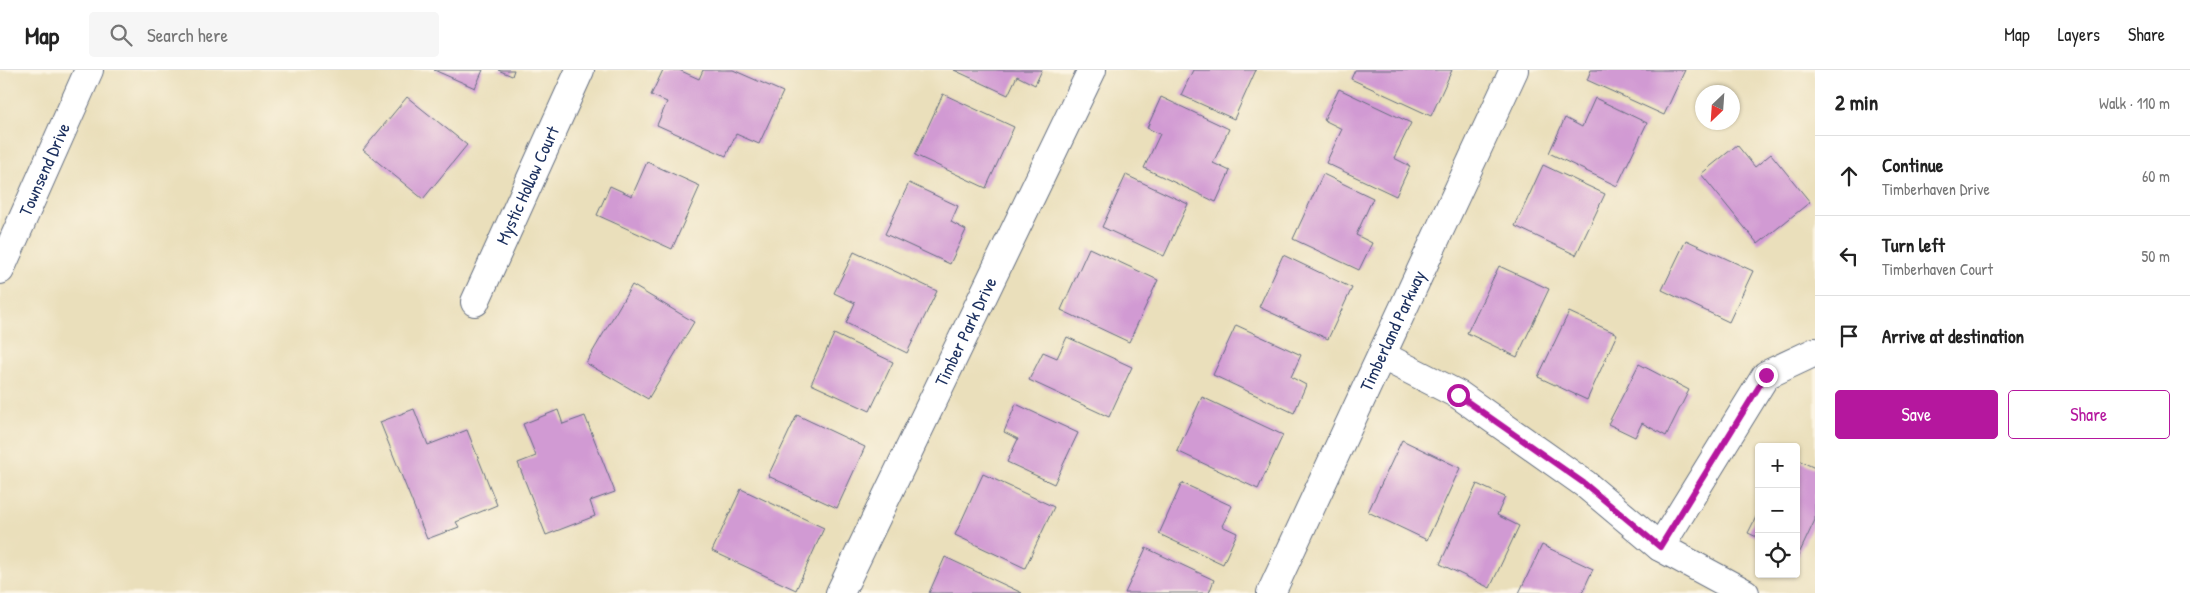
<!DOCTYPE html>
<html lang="en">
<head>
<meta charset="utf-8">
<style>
	:root { --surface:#fff; --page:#f6f6f6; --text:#222; --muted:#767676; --line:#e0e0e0; --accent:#b5179e }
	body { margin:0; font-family:"Patrick Hand",sans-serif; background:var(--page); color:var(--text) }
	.controls { position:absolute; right:15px; bottom:15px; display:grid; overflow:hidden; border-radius:5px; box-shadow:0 1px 4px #0004 }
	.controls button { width:45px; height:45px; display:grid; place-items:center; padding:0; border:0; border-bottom:1px solid var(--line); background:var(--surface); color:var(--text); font:25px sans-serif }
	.compass { position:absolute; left:1695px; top:15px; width:45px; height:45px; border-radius:50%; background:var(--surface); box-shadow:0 1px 4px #0004; rotate:205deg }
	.stop { position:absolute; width:15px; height:15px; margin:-11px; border:4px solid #b5179e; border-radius:50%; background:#fff }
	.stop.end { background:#b5179e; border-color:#fff; box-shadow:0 1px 5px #0008 }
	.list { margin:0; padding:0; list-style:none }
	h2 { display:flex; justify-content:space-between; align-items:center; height:65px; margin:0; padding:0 20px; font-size:21px }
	h2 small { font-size:16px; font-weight:400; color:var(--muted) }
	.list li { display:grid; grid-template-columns:32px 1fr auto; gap:15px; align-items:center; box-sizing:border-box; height:80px; padding:0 20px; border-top:1px solid var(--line) }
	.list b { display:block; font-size:19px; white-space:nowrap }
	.list p { margin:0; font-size:16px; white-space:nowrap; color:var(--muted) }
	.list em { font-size:16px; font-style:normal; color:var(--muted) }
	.actions { display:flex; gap:10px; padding:15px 20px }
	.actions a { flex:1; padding:11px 0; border:1px solid var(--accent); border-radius:5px; text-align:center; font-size:18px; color:var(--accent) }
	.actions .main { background:var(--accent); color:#fff }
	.icon { flex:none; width:28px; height:28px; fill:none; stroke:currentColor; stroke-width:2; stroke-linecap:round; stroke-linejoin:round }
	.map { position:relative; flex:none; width:1815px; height:523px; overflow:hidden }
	header { display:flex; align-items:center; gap:30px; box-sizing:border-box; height:70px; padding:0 25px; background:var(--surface); border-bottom:1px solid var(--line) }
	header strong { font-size:24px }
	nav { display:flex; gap:28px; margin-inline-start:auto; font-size:18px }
	.search { width:350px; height:45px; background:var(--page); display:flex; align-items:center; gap:12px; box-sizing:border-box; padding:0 18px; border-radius:5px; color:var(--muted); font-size:19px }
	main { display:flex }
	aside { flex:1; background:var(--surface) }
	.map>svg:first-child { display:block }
</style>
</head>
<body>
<header>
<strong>Map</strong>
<div class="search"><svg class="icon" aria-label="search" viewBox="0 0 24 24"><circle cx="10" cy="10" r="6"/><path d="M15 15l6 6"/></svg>Search here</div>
<nav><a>Map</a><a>Layers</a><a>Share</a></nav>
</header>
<main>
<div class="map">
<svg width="1815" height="523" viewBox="0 0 1815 523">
	<rect width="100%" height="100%" fill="#fcf5e5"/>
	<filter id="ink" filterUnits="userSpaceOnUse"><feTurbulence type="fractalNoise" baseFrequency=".02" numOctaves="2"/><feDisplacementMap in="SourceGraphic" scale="10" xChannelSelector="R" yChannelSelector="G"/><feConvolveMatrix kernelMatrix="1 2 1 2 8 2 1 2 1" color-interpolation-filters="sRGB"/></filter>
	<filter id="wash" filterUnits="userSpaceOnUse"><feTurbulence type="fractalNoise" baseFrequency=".0096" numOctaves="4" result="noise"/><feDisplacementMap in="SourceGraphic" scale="20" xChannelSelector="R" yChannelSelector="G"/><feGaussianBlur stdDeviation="1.12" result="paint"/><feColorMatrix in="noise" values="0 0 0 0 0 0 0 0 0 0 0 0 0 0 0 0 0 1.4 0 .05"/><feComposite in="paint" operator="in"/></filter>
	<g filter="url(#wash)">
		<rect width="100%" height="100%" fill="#eadfbb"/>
		<g id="blocks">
			<path fill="#d19ad3" d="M 434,0 L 483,0 L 475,18 Z
				M 498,0 L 514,0 L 512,6 Z
				M 663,0 L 679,0 L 699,9 L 703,0 L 733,0 L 783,22 L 759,74 L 736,64 L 726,86 L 657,55 L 667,32 L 651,25 Z
				M 954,0 L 1042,0 L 1035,15 L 1017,6 L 1008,25 Z
				M 1193,0 L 1256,0 L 1234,49 L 1181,25 Z
				M 1355,0 L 1452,0 L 1431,46 L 1351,9 Z
				M 1591,0 L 1685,0 L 1664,45 L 1587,10 Z
				M 1339,19 L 1411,53 L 1394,88 L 1410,96 L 1396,126 L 1326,93 L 1342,59 L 1324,50 Z
				M 943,24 L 1014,57 L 986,118 L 915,85 Z
				M 407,27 L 467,75 L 423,129 L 363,80 Z
				M 1161,27 L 1229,59 L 1213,93 L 1230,101 L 1216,132 L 1144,98 L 1160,64 L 1147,58 Z
				M 1595,28 L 1647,53 L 1617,116 L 1549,83 L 1565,48 L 1582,57 Z
				M 1737,75 L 1755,97 L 1771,84 L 1810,132 L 1758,174 L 1701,104 Z
				M 647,92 L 700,116 L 672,179 L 597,145 L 610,116 L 632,126 Z
				M 1543,95 L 1605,124 L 1576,185 L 1515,156 Z
				M 1323,104 L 1373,128 L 1356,165 L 1372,173 L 1359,200 L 1293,169 Z
				M 1126,105 L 1188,134 L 1164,186 L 1102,157 Z
				M 909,113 L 958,136 L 951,152 L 966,160 L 950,194 L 885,164 Z
				M 1686,170 L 1753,201 L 1729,252 L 1662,220 Z
				M 1089,178 L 1158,210 L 1129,272 L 1061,240 Z
				M 854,182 L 937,221 L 907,283 L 846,253 L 855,233 L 834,223 Z
				M 1283,185 L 1352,218 L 1328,269 L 1259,237 Z
				M 1499,196 L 1549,219 L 1517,287 L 1467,263 Z
				M 632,215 L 694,252 L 648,329 L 586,293 Z
				M 1569,242 L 1617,264 L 1587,330 L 1538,307 Z
				M 1236,255 L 1301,285 L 1291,307 L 1306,315 L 1294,343 L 1213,305 Z
				M 834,264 L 893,292 L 870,341 L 811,314 Z
				M 1067,267 L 1132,297 L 1109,347 L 1029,310 L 1043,282 L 1057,288 Z
				M 1639,294 L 1689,320 L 1666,366 L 1642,353 L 1635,367 L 1608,354 Z
				M 1202,327 L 1283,365 L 1258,419 L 1177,381 Z
				M 1016,334 L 1078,363 L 1054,414 L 1007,392 L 1018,369 L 1004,362 Z
				M 414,339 L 428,375 L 467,360 L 497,435 L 456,452 L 459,457 L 427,469 L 380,352 Z
				M 558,340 L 563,354 L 585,346 L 615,422 L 590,431 L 595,446 L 546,465 L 518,393 L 536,386 L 523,354 Z
				M 797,345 L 865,377 L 837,438 L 768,406 Z
				M 1402,370 L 1460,398 L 1427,470 L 1368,442 Z
				M 1796,389 L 1815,398 L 1815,450 L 1798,486 L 1796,485 Z
				M 983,404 L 1054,437 L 1025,498 L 955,465 Z
				M 1182,413 L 1232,436 L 1222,456 L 1237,463 L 1223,494 L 1159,464 Z
				M 1477,414 L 1505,427 L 1497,445 L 1519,456 L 1490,518 L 1440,494 Z
				M 741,419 L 824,458 L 796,520 L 712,481 Z
				M 1759,441 L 1759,468 L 1748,463 Z
				M 1542,475 L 1593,499 L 1582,523 L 1519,523 Z
				M 1146,478 L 1214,510 L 1209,523 L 1125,523 Z
				M 945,487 L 1022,523 L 929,523 Z"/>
		</g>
	</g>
	<g filter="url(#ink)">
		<use href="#blocks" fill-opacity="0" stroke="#636d7f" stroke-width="1"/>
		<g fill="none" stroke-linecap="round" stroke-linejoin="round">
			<g stroke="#636d7f" stroke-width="30">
				<g id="minor">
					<path id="s1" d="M 0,200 L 89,0"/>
					<path id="s2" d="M 475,232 L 580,0"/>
					<path d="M 1383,286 L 1459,325 L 1585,414 L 1660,477 L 1745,523"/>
					<path d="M 1660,477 L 1766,305 L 1815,282"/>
					<path id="s3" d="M 840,523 L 1092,0"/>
					<path id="s4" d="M 1271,523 L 1514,0"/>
				</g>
			</g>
			<use href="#minor" stroke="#fff" stroke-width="28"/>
		</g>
	</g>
	<g fill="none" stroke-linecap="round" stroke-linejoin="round" filter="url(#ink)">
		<path stroke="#b5179e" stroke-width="6" d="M 1458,325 L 1585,414 L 1660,477 L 1766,305"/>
	</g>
	<g text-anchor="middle" stroke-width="5" stroke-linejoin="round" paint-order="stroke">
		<g font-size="18" fill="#1b2f5e" stroke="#fcf5e5">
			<text dy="6" stroke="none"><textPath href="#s1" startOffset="110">Townsend Drive</textPath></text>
			<text dy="6" stroke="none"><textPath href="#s2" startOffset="128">Mystic Hollow Court</textPath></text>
			<text dy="6" stroke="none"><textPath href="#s3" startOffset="290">Timber Park Drive</textPath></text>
			<text dy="6" stroke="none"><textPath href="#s4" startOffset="289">Timberland Parkway</textPath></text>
		</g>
	</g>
</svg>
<div class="controls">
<button>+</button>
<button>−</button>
<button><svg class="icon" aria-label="locate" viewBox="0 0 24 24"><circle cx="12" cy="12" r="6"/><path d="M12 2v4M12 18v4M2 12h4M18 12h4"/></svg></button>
</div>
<svg class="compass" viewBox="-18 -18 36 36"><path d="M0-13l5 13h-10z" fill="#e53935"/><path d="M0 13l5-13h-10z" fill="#767676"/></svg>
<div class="stop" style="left:1458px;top:325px"></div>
<div class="stop end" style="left:1766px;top:305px"></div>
</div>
<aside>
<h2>2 min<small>Walk · 110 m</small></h2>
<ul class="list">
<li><svg class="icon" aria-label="ahead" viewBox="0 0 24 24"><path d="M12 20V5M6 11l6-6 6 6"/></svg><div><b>Continue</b><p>Timberhaven Drive</p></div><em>60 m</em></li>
<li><svg class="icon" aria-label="left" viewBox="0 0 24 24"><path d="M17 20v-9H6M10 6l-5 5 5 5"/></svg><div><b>Turn left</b><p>Timberhaven Court</p></div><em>50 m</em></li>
<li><svg class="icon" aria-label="arrive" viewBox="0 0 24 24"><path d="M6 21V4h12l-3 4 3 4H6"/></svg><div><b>Arrive at destination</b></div></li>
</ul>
<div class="actions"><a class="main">Save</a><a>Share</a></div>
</aside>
</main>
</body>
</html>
